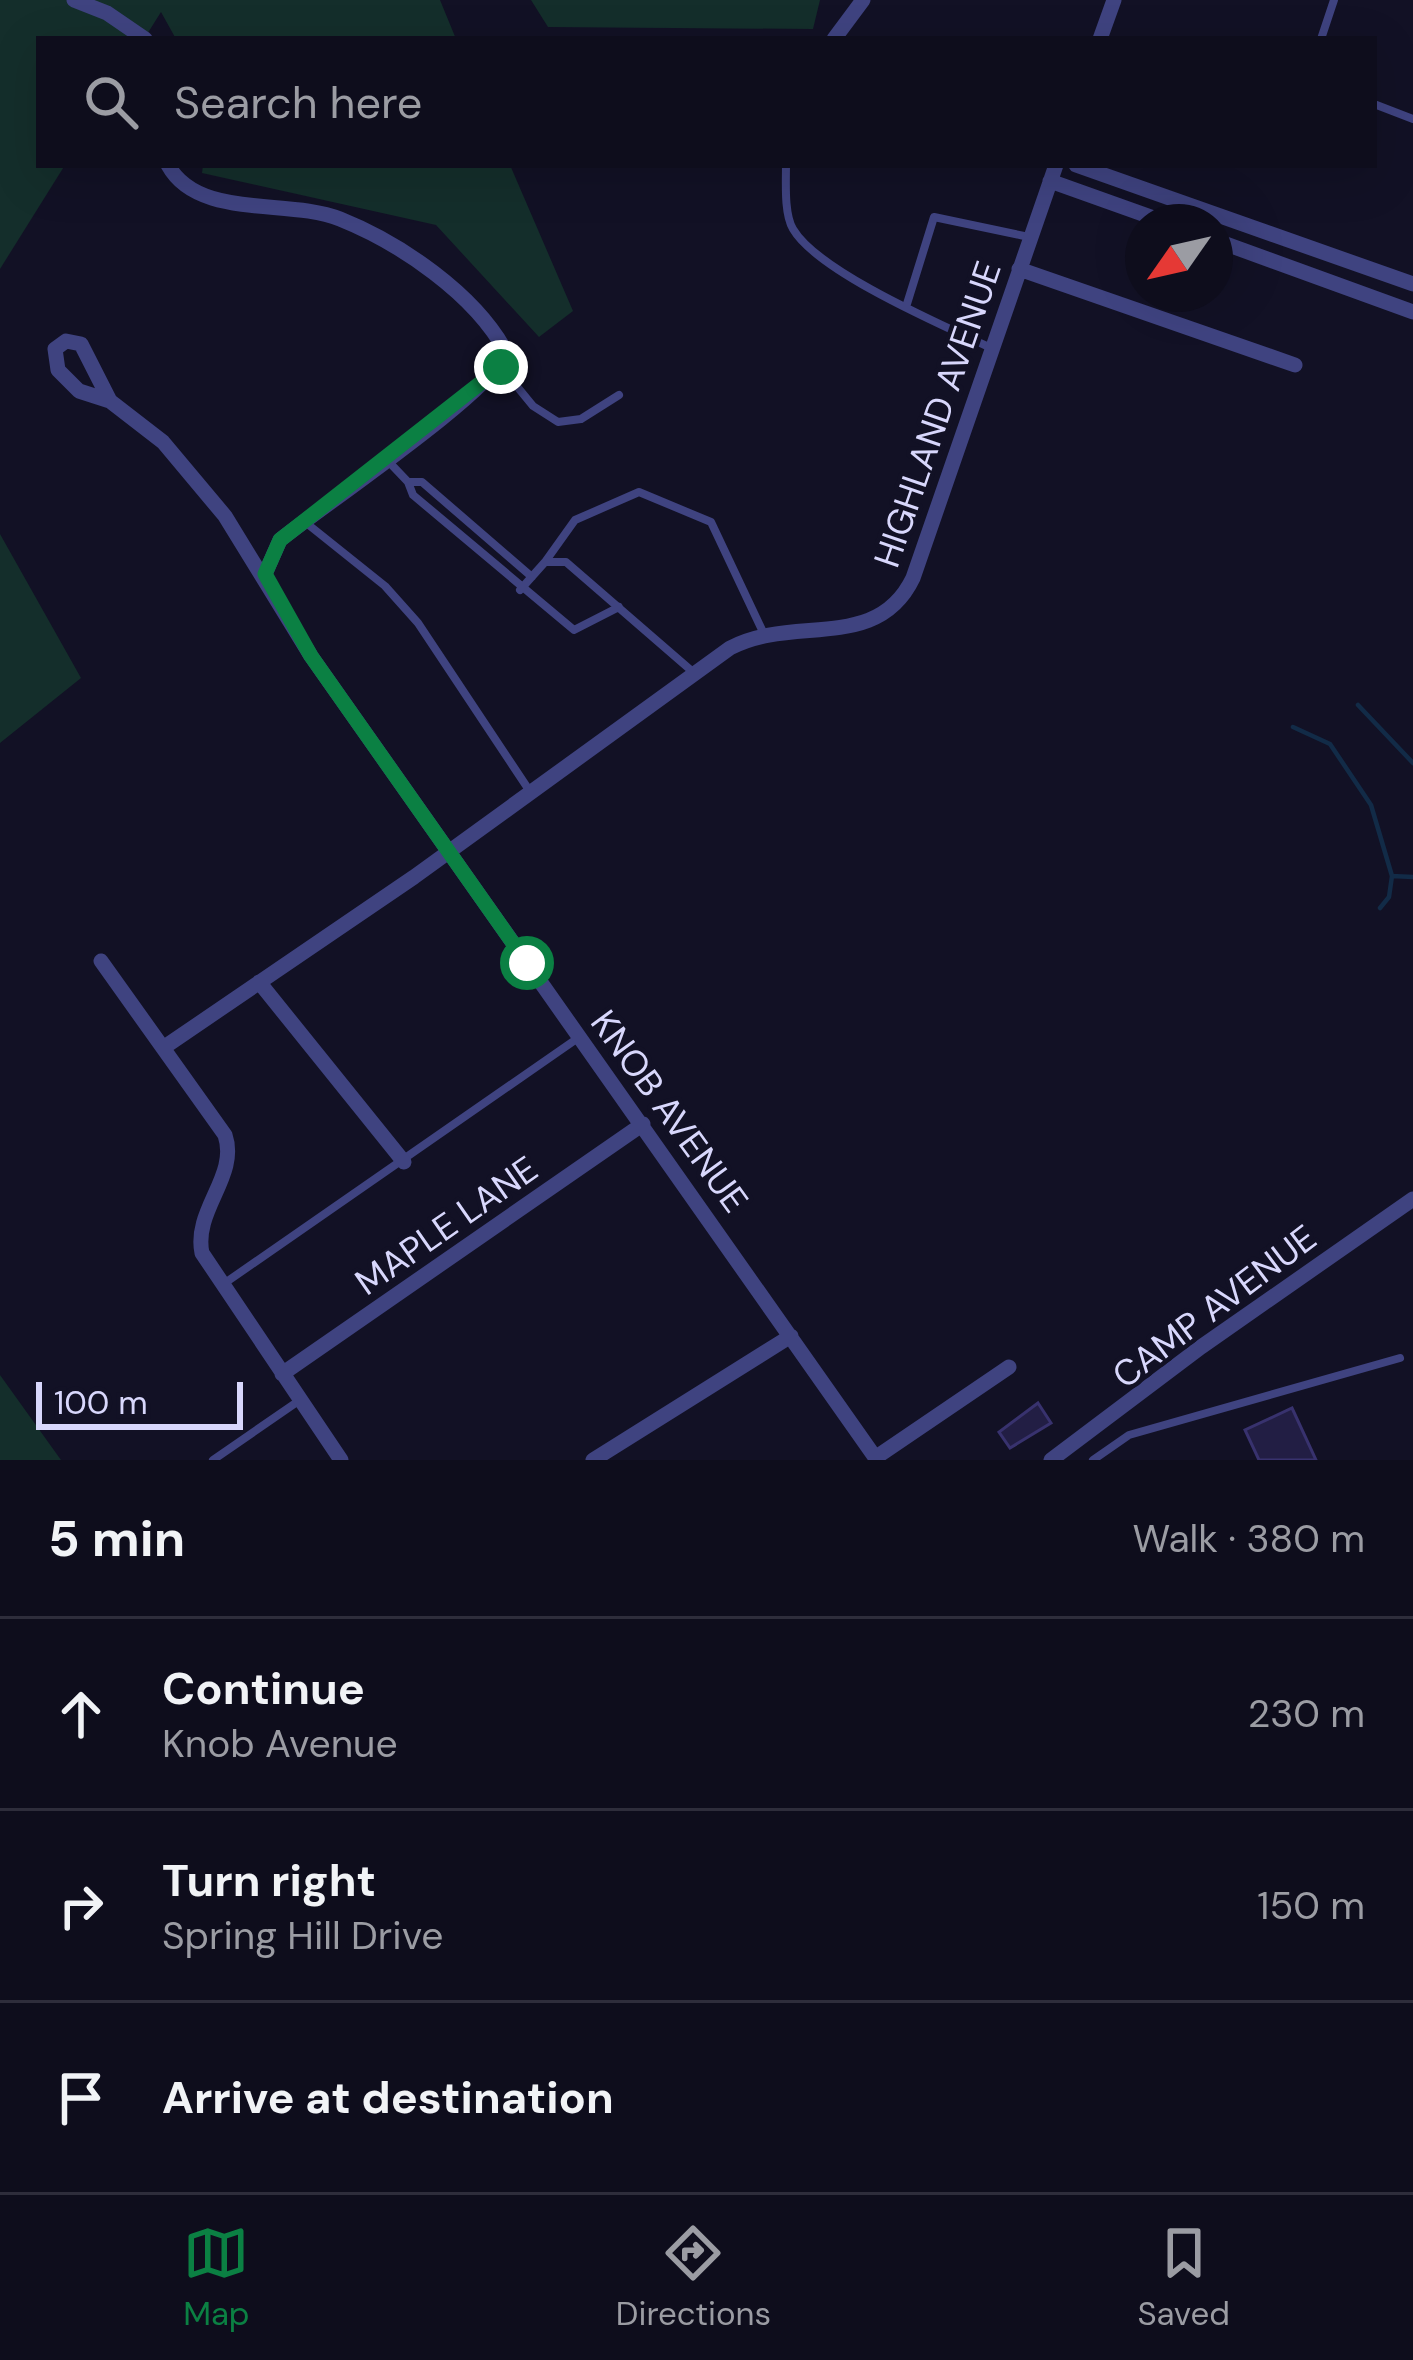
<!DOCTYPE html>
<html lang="en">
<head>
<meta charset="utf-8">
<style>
	:root { --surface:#0e0d1c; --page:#1c1b29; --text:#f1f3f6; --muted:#9b9ca3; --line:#2e2d3b; --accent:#0b8043 }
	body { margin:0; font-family:"DM Sans",sans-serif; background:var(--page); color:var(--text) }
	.compass { position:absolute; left:1125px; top:204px; width:108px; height:108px; border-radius:50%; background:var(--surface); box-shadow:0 12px 48px #0002; rotate:236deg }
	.scale { position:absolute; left:36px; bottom:30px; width:207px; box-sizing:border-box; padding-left:12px; border:6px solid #d8d7fc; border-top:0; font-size:33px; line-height:42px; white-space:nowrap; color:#d8d7fc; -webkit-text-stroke:9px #121125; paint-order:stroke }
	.stop { position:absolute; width:36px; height:36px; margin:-27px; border:9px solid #0b8043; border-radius:50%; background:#fff }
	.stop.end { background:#0b8043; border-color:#fff; box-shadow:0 3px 12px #0008 }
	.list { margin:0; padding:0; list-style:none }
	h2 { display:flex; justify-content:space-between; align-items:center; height:156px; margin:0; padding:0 48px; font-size:51px }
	h2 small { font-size:39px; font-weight:400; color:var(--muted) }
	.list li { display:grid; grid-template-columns:78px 1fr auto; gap:36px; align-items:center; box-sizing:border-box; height:192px; padding:0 48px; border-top:3px solid var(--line) }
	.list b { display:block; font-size:45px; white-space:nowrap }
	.list p { margin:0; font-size:39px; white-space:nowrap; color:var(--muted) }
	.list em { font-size:39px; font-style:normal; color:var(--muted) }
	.icon { flex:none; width:66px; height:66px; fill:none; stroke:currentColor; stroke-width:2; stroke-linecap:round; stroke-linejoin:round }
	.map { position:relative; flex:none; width:1413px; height:1460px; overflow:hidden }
	.search { position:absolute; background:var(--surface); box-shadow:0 12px 48px #0002; left:36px; right:36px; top:36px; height:132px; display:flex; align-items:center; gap:30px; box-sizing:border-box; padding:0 42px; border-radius:0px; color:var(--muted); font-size:45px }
	.sheet { height:732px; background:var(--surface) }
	nav { display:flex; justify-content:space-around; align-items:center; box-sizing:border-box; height:168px; border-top:3px solid var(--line); background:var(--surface); font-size:33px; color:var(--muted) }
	nav a { display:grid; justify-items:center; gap:6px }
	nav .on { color:var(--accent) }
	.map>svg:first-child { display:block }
</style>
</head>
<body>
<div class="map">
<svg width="1413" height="1460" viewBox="0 0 1413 1460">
	<rect width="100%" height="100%" fill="#121125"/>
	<path fill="#142e2b" d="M 0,0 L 440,0 L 456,39 L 176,39 L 161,12 L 144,39 L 39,39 L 39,165 L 65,165 L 0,269 Z
		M 531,0 L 820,0 L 813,29 L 548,27 Z
		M 203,165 L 510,165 L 573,311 L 539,337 L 436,225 L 202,173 Z
		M 0,534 L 81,678 L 0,743 Z
		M 0,1375 L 61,1460 L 0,1460 Z"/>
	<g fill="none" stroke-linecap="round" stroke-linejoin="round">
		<path stroke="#122b47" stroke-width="4.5" d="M 1358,705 L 1413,763
			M 1293,727 L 1330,744 L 1371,805 L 1392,876
			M 1380,908 L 1389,897 L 1392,876 L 1413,877"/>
	</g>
	<path fill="#221e44" stroke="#38326e" stroke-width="3" d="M 1038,1403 L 1051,1423 L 1010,1448 L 999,1432 Z
		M 1292,1408 L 1316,1460 L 1259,1460 L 1245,1430 Z"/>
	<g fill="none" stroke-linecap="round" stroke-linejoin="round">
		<path stroke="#3f4380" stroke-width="8" d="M 1321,39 L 1334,0
			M 1374,104 L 1413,119
			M 786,165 C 786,183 784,214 793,229 C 818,272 944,326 991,348
			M 906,307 L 934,217 L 1029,237
			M 501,367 L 533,406 L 558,422 L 581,419 L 619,395
			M 388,461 L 408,482 L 413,495 L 574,630 L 619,607
			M 408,482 L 422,482 L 532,577
			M 305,522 L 385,586 L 418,623 L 529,790
			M 545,562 L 575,520 L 639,492 L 711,522 L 763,632
			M 520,590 L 545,562 L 566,562 L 693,672
			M 222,1285 L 578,1038
			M 213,1460 L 300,1400
			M 1093,1460 L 1129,1435 L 1400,1358"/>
		<path stroke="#3f4380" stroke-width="15" d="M 74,0 L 107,13 L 145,39
			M 834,39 L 863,0
			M 1100,39 L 1114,0
			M 168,165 C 198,220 288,198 340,219 C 400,243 475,294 506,352 C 500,386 318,509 280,540 L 265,574
			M 1076,165 L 1413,284
			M 1050,181 L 1165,222
			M 1215,240 L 1413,312
			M 1019,269 L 1295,365
			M 110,401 L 81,344 L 66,341 L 55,349 L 58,370 L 79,391 L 110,401 L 163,442 L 225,516 L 311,656 L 877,1460
			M 101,961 L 225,1135 C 239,1176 193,1210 202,1253 L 341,1460
			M 259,982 L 404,1162
			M 163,1048 L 414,877 L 730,648 C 794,614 877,653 913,578 L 1056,165
			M 282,1374 L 643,1124
			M 875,1458 L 1009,1367
			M 593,1460 L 791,1336
			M 1051,1460 L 1201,1347 L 1413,1199"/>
	</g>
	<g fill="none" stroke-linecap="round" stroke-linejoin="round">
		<path stroke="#0b8043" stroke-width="15" d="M 501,367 L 280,540 L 265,574 L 311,656 L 527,963"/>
	</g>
	<g text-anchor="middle" stroke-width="9" stroke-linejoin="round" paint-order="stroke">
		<g font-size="36" fill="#d8d7fc" stroke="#121125">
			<text transform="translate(937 414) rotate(-71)" y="13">HIGHLAND AVENUE</text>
			<text transform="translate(670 1111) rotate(54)" y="13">KNOB AVENUE</text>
			<text transform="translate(446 1225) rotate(-35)" y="13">MAPLE LANE</text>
			<text transform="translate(1214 1306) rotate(-37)" y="13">CAMP AVENUE</text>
		</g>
	</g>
</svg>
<svg class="compass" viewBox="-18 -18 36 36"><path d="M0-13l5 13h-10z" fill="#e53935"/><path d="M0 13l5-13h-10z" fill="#9b9ca3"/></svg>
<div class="scale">100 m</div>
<div class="stop" style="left:527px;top:963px"></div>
<div class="stop end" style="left:501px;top:367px"></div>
<div class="search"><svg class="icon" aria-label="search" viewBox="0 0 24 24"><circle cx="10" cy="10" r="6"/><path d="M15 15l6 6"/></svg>Search here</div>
</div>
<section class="sheet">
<h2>5 min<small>Walk · 380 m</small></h2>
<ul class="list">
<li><svg class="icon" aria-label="ahead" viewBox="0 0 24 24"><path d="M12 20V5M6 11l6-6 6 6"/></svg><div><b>Continue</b><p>Knob Avenue</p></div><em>230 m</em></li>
<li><svg class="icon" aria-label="right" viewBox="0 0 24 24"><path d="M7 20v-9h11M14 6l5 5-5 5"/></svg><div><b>Turn right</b><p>Spring Hill Drive</p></div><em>150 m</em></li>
<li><svg class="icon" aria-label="arrive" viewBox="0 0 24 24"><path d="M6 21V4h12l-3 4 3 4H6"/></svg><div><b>Arrive at destination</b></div></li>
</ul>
</section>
<nav>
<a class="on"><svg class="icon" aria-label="map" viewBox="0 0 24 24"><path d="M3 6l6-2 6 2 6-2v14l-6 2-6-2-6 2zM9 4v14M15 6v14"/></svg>Map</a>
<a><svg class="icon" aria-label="directions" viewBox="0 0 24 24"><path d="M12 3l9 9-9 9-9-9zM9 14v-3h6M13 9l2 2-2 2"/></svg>Directions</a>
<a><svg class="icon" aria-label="saved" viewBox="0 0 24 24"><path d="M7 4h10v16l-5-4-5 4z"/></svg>Saved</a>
</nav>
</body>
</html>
